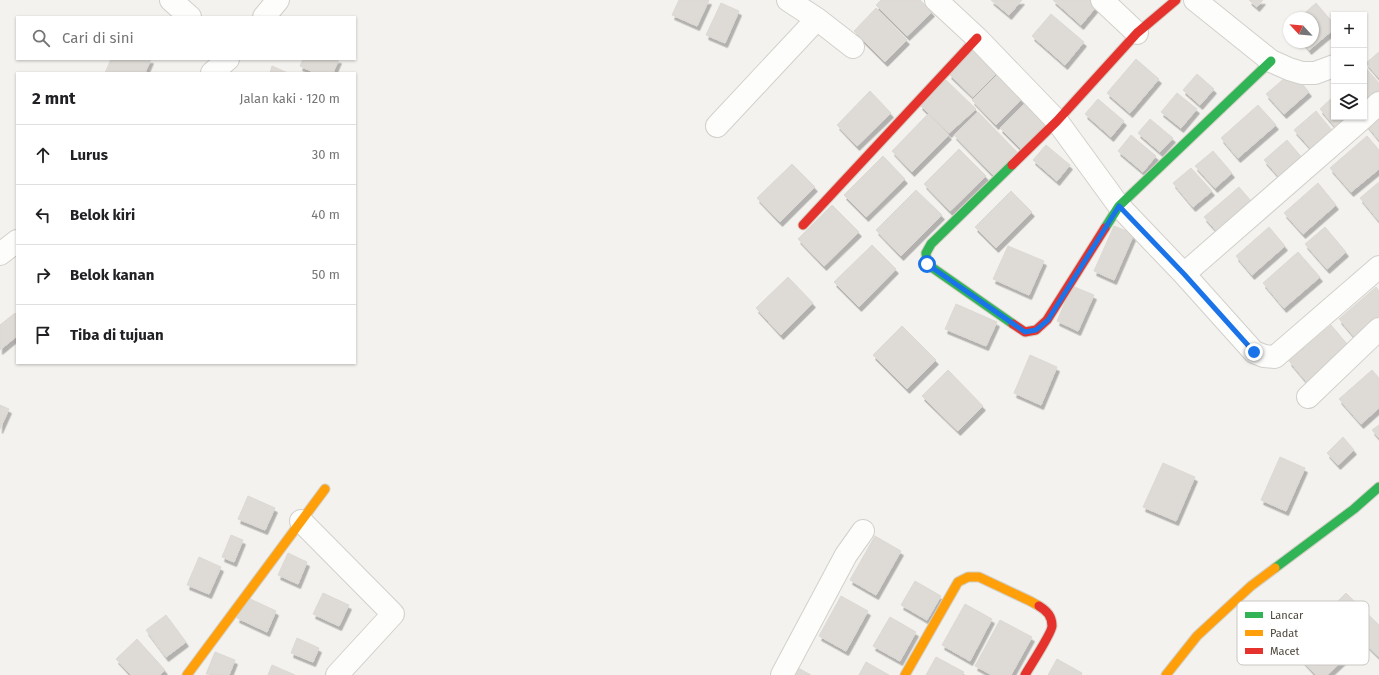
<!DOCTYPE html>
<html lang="id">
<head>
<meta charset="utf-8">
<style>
	:root { --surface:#fff; --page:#f6f6f6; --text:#202124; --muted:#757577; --line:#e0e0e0 }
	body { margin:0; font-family:"Fira Sans",sans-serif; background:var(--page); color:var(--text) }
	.controls { position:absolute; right:12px; top:12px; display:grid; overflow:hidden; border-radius:0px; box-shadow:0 1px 3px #0004 }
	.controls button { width:36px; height:36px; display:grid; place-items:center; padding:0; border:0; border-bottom:1px solid var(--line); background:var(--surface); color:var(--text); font:20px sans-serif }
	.compass { position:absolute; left:1283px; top:12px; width:36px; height:36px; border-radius:50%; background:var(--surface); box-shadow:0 1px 3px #0004; rotate:296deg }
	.stop { position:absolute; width:12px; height:12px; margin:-9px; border:3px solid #1a73e8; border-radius:50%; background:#fff }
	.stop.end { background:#1a73e8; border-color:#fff; box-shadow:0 1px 4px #0008 }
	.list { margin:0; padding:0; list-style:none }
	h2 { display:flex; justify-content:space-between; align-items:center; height:52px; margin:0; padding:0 16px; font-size:17px }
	h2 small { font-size:13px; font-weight:400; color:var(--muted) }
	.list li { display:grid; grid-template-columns:26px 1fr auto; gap:12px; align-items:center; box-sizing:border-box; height:60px; padding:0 16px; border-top:1px solid var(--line) }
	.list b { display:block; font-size:15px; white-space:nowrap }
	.list em { font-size:13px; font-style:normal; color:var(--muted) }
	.icon { flex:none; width:22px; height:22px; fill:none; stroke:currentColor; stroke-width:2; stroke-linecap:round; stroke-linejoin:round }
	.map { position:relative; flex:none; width:1379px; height:675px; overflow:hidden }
	.search { position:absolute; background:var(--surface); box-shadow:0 1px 3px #0004; left:16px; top:16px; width:340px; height:44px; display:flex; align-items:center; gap:10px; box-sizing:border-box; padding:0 14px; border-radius:0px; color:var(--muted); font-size:15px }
	.panel { position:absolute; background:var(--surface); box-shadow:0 1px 3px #0004; left:16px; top:72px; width:340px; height:292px; border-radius:0px }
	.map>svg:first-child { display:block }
</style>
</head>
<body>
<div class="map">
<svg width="1379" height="675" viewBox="0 0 1379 675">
	<defs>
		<filter id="shadow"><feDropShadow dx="2.5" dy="4.5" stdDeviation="0" flood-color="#0004"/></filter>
	</defs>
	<rect width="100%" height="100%" fill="#f4f2ee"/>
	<path fill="#dedbd6" stroke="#dcd9d4" filter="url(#shadow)" d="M 679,0 L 709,0 L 697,26 L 672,15 Z
		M 881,0 L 920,0 L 932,12 L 907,36 L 876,5 Z
		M 991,0 L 1022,0 L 1009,15 Z
		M 1053,0 L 1100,0 L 1101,1 L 1081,25 Z
		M 1249,0 L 1263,0 L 1257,7 Z
		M 721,3 L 739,11 L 725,43 L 706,35 Z
		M 1316,3 L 1334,24 L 1334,29 L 1309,50 L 1303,42 L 1313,42 L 1313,18 L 1299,18 Z
		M 876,8 L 907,40 L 885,62 L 854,31 Z
		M 1051,14 L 1084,42 L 1065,65 L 1032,36 Z
		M 976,47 L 1001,69 L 973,97 L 949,74 Z
		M 1379,52 L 1379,78 L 1366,63 Z
		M 111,59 L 151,59 L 145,73 L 105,73 Z
		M 303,59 L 339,59 L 333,73 L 315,73 L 300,66 Z
		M 1136,59 L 1159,79 L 1130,113 L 1107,93 Z
		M 272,66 L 288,73 L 270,73 Z
		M 1364,66 L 1379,83 L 1379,93 L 1364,103 Z
		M 1003,69 L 1028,93 L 996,125 L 972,100 Z
		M 1292,72 L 1309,92 L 1284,114 L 1266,94 Z
		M 1197,74 L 1214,89 L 1200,105 L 1183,90 Z
		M 946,80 L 976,109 L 949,133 L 920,105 Z
		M 870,91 L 891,113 L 857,146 L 837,125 Z
		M 1177,93 L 1197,109 L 1181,128 L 1161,112 Z
		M 1334,96 L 1334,117 L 1354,117 L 1338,130 L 1320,109 Z
		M 1098,99 L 1124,121 L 1111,137 L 1085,114 Z
		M 1028,101 L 1048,122 L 1021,149 L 1000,128 Z
		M 1258,105 L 1276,125 L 1238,158 L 1221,138 Z
		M 1316,111 L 1336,135 L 1315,153 L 1294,130 Z
		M 978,112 L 1019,154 L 995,177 L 954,135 Z
		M 1379,113 L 1379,140 L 1366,124 Z
		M 928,114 L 949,135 L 912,172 L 892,151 Z
		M 1150,119 L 1173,138 L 1160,152 L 1138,133 Z
		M 1131,135 L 1156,156 L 1143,172 L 1118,151 Z
		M 1367,136 L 1379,150 L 1379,169 L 1351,192 L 1330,168 Z
		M 1287,140 L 1304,160 L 1281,179 L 1264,160 Z
		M 1046,145 L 1070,165 L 1057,181 L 1033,160 Z
		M 959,149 L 986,176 L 950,211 L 924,184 Z
		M 1213,151 L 1232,173 L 1215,188 L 1195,166 Z
		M 883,156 L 905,179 L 866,217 L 844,195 Z
		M 792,164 L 815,187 L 780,222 L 757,198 Z
		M 1191,168 L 1212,191 L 1193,207 L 1173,183 Z
		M 1379,182 L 1379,221 L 1360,198 Z
		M 1318,183 L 1336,205 L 1303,234 L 1284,213 Z
		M 1239,187 L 1257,208 L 1223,238 L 1204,217 Z
		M 916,190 L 942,215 L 901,256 L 876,230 Z
		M 1011,191 L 1032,212 L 996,248 L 975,227 Z
		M 832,205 L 859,232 L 824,266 L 798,239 Z
		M 1114,226 L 1134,234 L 1114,280 L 1094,271 Z
		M 1269,227 L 1285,246 L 1252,275 L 1236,256 Z
		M 1325,227 L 1346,252 L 1327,269 L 1305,244 Z
		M 872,245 L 896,269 L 859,307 L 834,282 Z
		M 1008,246 L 1044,261 L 1029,295 L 993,279 Z
		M 1298,252 L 1320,277 L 1284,308 L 1263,283 Z
		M 788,277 L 813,303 L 781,335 L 756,308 Z
		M 1072,286 L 1094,295 L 1078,331 L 1057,321 Z
		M 1376,287 L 1379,291 L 1379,321 L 1357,340 L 1339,319 Z
		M 956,304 L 997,322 L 986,346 L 945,329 Z
		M 15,313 L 17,316 L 17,336 L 0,350 L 0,325 Z
		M 1331,325 L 1353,351 L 1311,387 L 1289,361 Z
		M 902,326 L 936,360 L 907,389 L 873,355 Z
		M 1030,355 L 1057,367 L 1041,405 L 1014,393 Z
		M 948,370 L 983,406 L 958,431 L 922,396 Z
		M 1372,370 L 1379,378 L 1379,408 L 1361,424 L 1339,399 Z
		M 0,405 L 9,409 L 0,429 Z
		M 1379,425 L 1379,438 L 1372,430 Z
		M 1343,437 L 1354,450 L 1338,465 L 1327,453 Z
		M 1280,457 L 1305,468 L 1286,511 L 1261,500 Z
		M 1163,463 L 1195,477 L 1176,521 L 1143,507 Z
		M 248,496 L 275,508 L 265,530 L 238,519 Z
		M 231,535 L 243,540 L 234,562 L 222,557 Z
		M 875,536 L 901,551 L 876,595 L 850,580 Z
		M 288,553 L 307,562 L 298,584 L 278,575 Z
		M 199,557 L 221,567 L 209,594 L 187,585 Z
		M 915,581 L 941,596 L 927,620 L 901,605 Z
		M 323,593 L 349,605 L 339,626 L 313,614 Z
		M 1346,593 L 1379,625 L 1379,657 L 1330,609 Z
		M 841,596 L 868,611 L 846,651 L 819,636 Z
		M 246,597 L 276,611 L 267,632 L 237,618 Z
		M 965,604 L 992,619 L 970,661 L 942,645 Z
		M 166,615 L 186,642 L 166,657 L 146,630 Z
		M 1318,615 L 1352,652 L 1327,675 L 1316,675 L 1287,644 Z
		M 890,617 L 916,632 L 900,661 L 873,646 Z
		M 1000,620 L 1032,637 L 1011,675 L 992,675 L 975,666 Z
		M 297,638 L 319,648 L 313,662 L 291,653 Z
		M 137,639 L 165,670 L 160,675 L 131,675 L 116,659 Z
		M 215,652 L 235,660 L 229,675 L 206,674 Z
		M 936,657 L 964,672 L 962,675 L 926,675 Z
		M 1057,659 L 1082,673 L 1081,675 L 1048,675 Z
		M 866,662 L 889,675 L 859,675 Z
		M 272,665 L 295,675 L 268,675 Z
		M 798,668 L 811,675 L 794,675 Z"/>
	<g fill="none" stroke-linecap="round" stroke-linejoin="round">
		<g stroke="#d2d0cb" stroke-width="24">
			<path id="street" d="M 171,0 L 190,17
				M 788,0 L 817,19 L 853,47
				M 936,0 L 977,38 L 1057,121 L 1119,206 L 1184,274 L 1254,352 L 1264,356 L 1275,357 L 1379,267
				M 1102,0 L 1137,33
				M 1195,0 L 1271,61 L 1289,69 L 1302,73 L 1315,73 L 1334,66
				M 264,17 L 278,0
				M 212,73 L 228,59
				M 1364,117 L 1379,103
				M 717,126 L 817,19
				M 0,254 L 17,241
				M 1184,274 L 1364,117
				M 1308,397 L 1379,329
				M 301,521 L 393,614 L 337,675
				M 782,675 L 846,555 L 863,531"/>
		</g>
		<g stroke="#d3cfc5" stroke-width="11">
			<path id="fast" d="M 1012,165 L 931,244 L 926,253 L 927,264 L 1013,324
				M 1105,228 L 1119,206 L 1271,61
				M 1275,568 L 1354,509 L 1379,487"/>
		</g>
		<g stroke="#d3cfc5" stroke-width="11">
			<path id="slow" d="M 187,675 L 325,489
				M 905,675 L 958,582 L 968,577 L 979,577 L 1030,601 L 1039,606
				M 1166,675 L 1197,636 L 1251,586 L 1275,568"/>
		</g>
		<g stroke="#d3cfc5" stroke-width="11">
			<path id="jam" d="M 1012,165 L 1057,121 L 1137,33 L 1176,0
				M 803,225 L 977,38
				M 1013,324 L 1025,332 L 1036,330 L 1047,320 L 1105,228
				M 1025,675 C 1030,666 1052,633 1052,626 C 1052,616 1047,611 1039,606"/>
		</g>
		<use href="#street" stroke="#fdfdfc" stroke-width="22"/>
		<use href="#fast" stroke="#30b455" stroke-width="9"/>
		<use href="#slow" stroke="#ff9f0a" stroke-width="9"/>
		<use href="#jam" stroke="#e5322d" stroke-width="9"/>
	</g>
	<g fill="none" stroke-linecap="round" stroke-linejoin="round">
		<path stroke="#1a73e8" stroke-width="5" d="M 927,264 L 1025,332 L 1036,330 L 1048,320 L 1119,206 L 1184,274 L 1254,352"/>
	</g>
	<rect x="1237" y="601" width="132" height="64" rx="6" fill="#fff" stroke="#c9c7c4" stroke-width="1"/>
	<rect x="1245" y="612" width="18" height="6" fill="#30b455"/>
	<rect x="1245" y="630" width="18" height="6" fill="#ff9f0a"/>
	<rect x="1245" y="648" width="18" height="6" fill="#e5322d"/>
	<g font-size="11" fill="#4b4439">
		<text x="1270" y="619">Lancar</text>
		<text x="1270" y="637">Padat</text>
		<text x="1270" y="655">Macet</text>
	</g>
</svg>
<div class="controls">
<button>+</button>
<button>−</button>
<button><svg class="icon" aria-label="layers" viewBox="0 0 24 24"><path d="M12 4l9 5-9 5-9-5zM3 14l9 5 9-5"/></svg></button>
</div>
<svg class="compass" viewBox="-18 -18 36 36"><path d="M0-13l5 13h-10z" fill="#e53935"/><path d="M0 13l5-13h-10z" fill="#757577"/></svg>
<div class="stop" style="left:927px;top:264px"></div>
<div class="stop end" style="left:1254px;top:352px"></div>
<div class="search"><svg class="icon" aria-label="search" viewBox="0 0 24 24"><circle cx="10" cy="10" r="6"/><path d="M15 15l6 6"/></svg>Cari di sini</div>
<section class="panel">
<h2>2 mnt<small>Jalan kaki · 120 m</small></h2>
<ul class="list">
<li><svg class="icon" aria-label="ahead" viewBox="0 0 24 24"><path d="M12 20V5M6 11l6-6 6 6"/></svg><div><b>Lurus</b></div><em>30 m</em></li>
<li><svg class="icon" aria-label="left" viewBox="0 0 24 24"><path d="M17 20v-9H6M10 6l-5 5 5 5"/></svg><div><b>Belok kiri</b></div><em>40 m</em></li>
<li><svg class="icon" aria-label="right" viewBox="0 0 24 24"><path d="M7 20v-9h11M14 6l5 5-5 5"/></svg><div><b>Belok kanan</b></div><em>50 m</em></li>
<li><svg class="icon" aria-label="arrive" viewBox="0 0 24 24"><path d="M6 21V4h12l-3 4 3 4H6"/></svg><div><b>Tiba di tujuan</b></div></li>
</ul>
</section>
</div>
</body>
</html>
